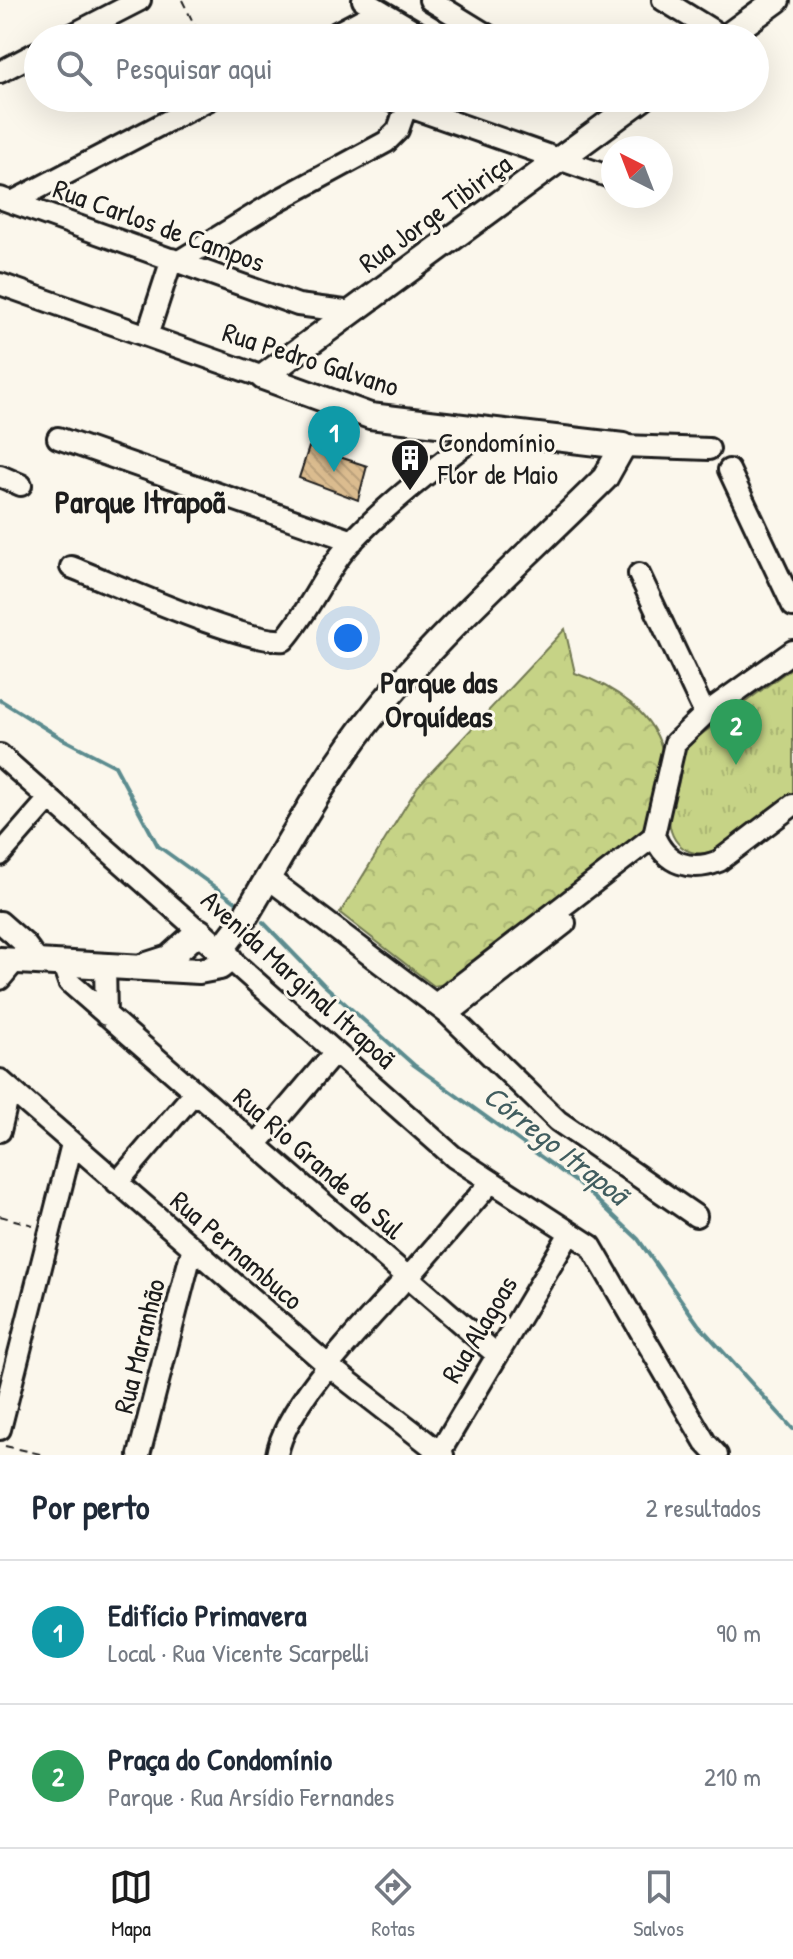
<!DOCTYPE html>
<html lang="pt">
<head>
<meta charset="utf-8">
<style>
	:root { --surface:#fff; --page:#f2f2f3; --text:#1f2937; --muted:#747a83; --line:#e0e1e3; --accent:#1c1c1c }
	body { margin:0; font-family:"Patrick Hand",sans-serif; background:var(--page); color:var(--text) }
	.compass { position:absolute; left:601px; top:136px; width:72px; height:72px; border-radius:50%; background:var(--surface); box-shadow:0 8px 32px #0002; rotate:318deg }
	.you { position:absolute; left:348px; top:638px; width:28px; height:28px; margin:-20px; border:6px solid #fff; border-radius:50%; background:#1a73e8; box-shadow:0 0 0 12px #1a73e833 }
	.badge { display:grid; place-items:center; width:52px; height:52px; border-radius:50%; background:var(--accent); color:#fff; font-size:26px; font-weight:700 }
	.pin { position:absolute; translate:-50% -66px; filter:drop-shadow(0 2px 4px #0008) }
	.pin::after { content:''; position:absolute; top:42px; width:28px; height:24px; background:inherit; clip-path:polygon(0 0,100% 0,50% 100%) }
	.list { margin:0; padding:0; list-style:none }
	h2 { display:flex; justify-content:space-between; align-items:center; height:104px; margin:0; padding:0 32px; font-size:34px }
	h2 small { font-size:26px; font-weight:400; color:var(--muted) }
	.list li { display:grid; grid-template-columns:52px 1fr auto; gap:24px; align-items:center; box-sizing:border-box; height:144px; padding:0 32px; border-top:2px solid var(--line) }
	.list b { display:block; font-size:30px; white-space:nowrap }
	.list p { margin:0; font-size:26px; white-space:nowrap; color:var(--muted) }
	.list em { font-size:26px; font-style:normal; color:var(--muted) }
	.icon { flex:none; width:44px; height:44px; fill:none; stroke:currentColor; stroke-width:2; stroke-linecap:round; stroke-linejoin:round }
	.map { position:relative; flex:none; width:793px; height:1455px; overflow:hidden }
	.search { position:absolute; background:var(--surface); box-shadow:0 8px 32px #0002; left:24px; right:24px; top:24px; height:88px; display:flex; align-items:center; gap:20px; box-sizing:border-box; padding:0 28px; border-radius:44px; color:var(--muted); font-size:30px }
	.sheet { height:392px; background:var(--surface) }
	nav { display:flex; justify-content:space-around; align-items:center; box-sizing:border-box; height:112px; border-top:2px solid var(--line); background:var(--surface); font-size:22px; color:var(--muted) }
	nav a { display:grid; justify-items:center; gap:4px }
	nav .on { color:var(--accent) }
	.map>svg:first-child { display:block }
</style>
</head>
<body>
<div class="map">
<svg width="793" height="1455" viewBox="0 0 793 1455">
	<defs>
		<pattern id="grass-tufts" width="24" height="20" patternUnits="userSpaceOnUse" patternTransform="scale(2)"><rect width="24" height="20" fill="#c6d386"/><path d="M3 7l-1-3M5 7V3M7 7l1-3M15 17l-1-3M17 17v-4M19 17l1-3" fill="none" stroke="#aab573"/></pattern>
		<pattern id="forest-crowns" width="20" height="18" patternUnits="userSpaceOnUse" patternTransform="scale(2)"><rect width="20" height="18" fill="#c6d386"/><path d="M2 6a3 3 0 1 1 6 0M12 15a3 3 0 1 1 6 0" fill="none" stroke="#aab573"/></pattern>
		<pattern id="building-back-hatch" width="6" height="6" patternUnits="userSpaceOnUse" patternTransform="scale(2)"><rect width="6" height="6" fill="#dbbc8f"/><path d="M-1 5l2 2M0 0l6 6M5-1l2 2" fill="none" stroke="#bba17b"/></pattern>
	</defs>
	<rect width="100%" height="100%" fill="#fbf7ec"/>
	<filter id="ink" filterUnits="userSpaceOnUse"><feTurbulence type="fractalNoise" baseFrequency=".0125" numOctaves="2"/><feDisplacementMap in="SourceGraphic" scale="16" xChannelSelector="R" yChannelSelector="G"/><feConvolveMatrix kernelMatrix="1 2 1 2 8 2 1 2 1" color-interpolation-filters="sRGB"/></filter>
	<g filter="url(#ink)">
		<path fill="url(#grass-tufts)" stroke="#717851" stroke-width="2" d="M 793,667 L 793,794 L 714,851 C 688,861 665,840 670,812 C 671,801 677,792 679,781 C 681,771 679,760 680,750 Z"/>
		<path fill="url(#forest-crowns)" stroke="#717851" stroke-width="2" d="M 565,629 L 575,673 C 613,686 656,713 664,757 L 644,840 L 457,982 L 434,986 L 340,913 L 418,786 Z"/>
		<g fill="none" stroke-linecap="round" stroke-linejoin="round">
			<path stroke="#5b8c8f" stroke-width="4" d="M 0,700 L 61,738 L 115,766 L 158,846 L 237,903
				M 263,922 L 323,984 L 414,1065 L 583,1187 L 638,1239 L 698,1324 L 793,1429"/>
		</g>
		<path fill="url(#building-back-hatch)" stroke="#1c1c1c" stroke-width="2" d="M 309,447 L 367,466 L 358,500 L 299,478 Z"/>
		<g fill="none" stroke-linecap="round" stroke-linejoin="round">
			<g stroke="#1c1c1c" stroke-width="26">
				<path id="minor" d="M 363,0 L 427,38
					M 430,0 L 492,38
					M 663,0 L 725,38
					M 66,38 L 140,0
					M 327,38 L 380,10
					M 0,72 L 38,52
					M 384,98 L 613,178
					M 0,198 L 298,305 L 352,312
					M 12,202 L 212,98
					M 179,261 L 277,201 L 386,142 L 398,130 L 406,107
					M 0,284 L 263,377
					M 147,336 L 172,259
					M 58,438 L 353,541
					M 623,446 L 709,449
					M 729,470 L 793,606
					M 0,476 L 21,485
					M 71,567 C 115,584 245,644 284,640 C 307,614 321,580 343,552 C 373,515 445,458 485,431
					M 639,574 L 705,714
					M 793,651 L 705,714 L 675,743 L 654,835 C 665,865 692,872 719,861 L 793,805
					M 0,755 L 199,931
					M 0,855 L 49,799
					M 268,878 L 448,1014 L 558,1121 L 696,1216
					M 0,922 L 25,944 L 38,961
					M 230,959 L 454,1157 L 591,1246 L 705,1442 L 717,1455
					M 62,962 L 69,982 L 496,1354
					M 105,965 L 106,1015
					M 0,979 L 16,960
					M 436,1004 L 654,836
					M 448,1014 L 565,923
					M 0,1080 L 330,1367 L 443,1455
					M 0,1131 L 10,1089
					M 256,1145 L 335,1052
					M 117,1183 L 195,1092
					M 408,1278 L 491,1182
					M 0,1429 L 72,1144
					M 139,1455 L 192,1250
					M 277,1455 C 285,1403 371,1318 407,1277
					M 438,1455 L 570,1233"/>
			</g>
			<g stroke="#1c1c1c" stroke-width="30">
				<path id="major" d="M 725,38 L 777,0
					M 263,377 L 643,98
					M 221,950 L 240,925 C 283,854 322,779 374,714 C 441,631 529,554 605,478 L 623,446 L 370,416 L 263,377
					M 0,960 L 199,971 L 220,967 L 230,959 L 199,931 L 169,958 L 144,966"/>
			</g>
			<path stroke="#1c1c1c" stroke-width="2" stroke-dasharray="8 6" stroke-linecap="butt" d="M 182,0 L 201,38
				M 0,1216 L 33,1225
				M 5,1446 L 45,1455"/>
			<use href="#minor" stroke="#fbf7ec" stroke-width="20"/>
			<use href="#major" stroke="#fbf7ec" stroke-width="24"/>
		</g>
	</g>
	<defs>
		<g id="building-pin" transform="scale(2)"><path d="M0 17L-7.5 6A9.5 9.5 0 1 1 7.5 6Z" fill="#1c1c1c" stroke="#fbf7ec"/><path d="M-4-6H4V6H1V3H-1V6H-4ZM-2.5-4.3h1.7v1.8h-1.7ZM.8-4.3h1.7v1.8H.8ZM-2.5-1h1.7V.8h-1.7ZM.8-1h1.7V.8H.8Z" fill="#fff"/></g>
	</defs>
	<g fill-rule="evenodd">
		<use href="#building-pin" x="410" y="458"/>
	</g>
	<g text-anchor="middle" stroke-width="6" stroke-linejoin="round" paint-order="stroke">
		<g font-size="28" fill="#1c1c1c" stroke="#fbf7ec">
			<text transform="translate(435 213) rotate(-36)" y="10">Rua Jorge Tibiriça</text>
			<text transform="translate(159 225) rotate(20)" y="10">Rua Carlos de Campos</text>
			<text transform="translate(311 359) rotate(18)" y="10">Rua Pedro Galvano</text>
			<text transform="translate(299 979) rotate(42)" y="10">Avenida Marginal Itrapoã</text>
			<text transform="translate(319 1163) rotate(41)" y="10">Rua Rio Grande do Sul</text>
			<text transform="translate(237 1250) rotate(41)" y="10">Rua Pernambuco</text>
			<text transform="translate(479 1329) rotate(-59)" y="10">Rua Alagoas</text>
			<text transform="translate(139 1346) rotate(-76)" y="10">Rua Maranhão</text>
		</g>
		<g font-size="28" fill="#1c1c1c" stroke="#fbf7ec" text-anchor="start">
			<text x="438" y="452">Condomínio<tspan x="438" dy="32">Flor de Maio</tspan></text>
		</g>
		<g font-size="30" font-weight="bold" fill="#1c1c1c" stroke="#fbf7ec">
			<text x="439" y="693">Parque das<tspan x="439" dy="34">Orquídeas</tspan></text>
		</g>
		<g font-size="30" font-style="italic" fill="#415d5f" stroke="#fbf7ec">
			<text transform="translate(556 1145) rotate(38)" y="10">Córrego Itrapoã</text>
		</g>
		<g font-size="32" font-weight="bold" fill="#1c1c1c" stroke="#fbf7ec">
			<text x="140" y="513">Parque Itrapoã</text>
		</g>
	</g>
</svg>
<svg class="compass" viewBox="-18 -18 36 36"><path d="M0-13l5 13h-10z" fill="#e53935"/><path d="M0 13l5-13h-10z" fill="#747a83"/></svg>
<div class="you"></div>
<div class="pin badge" style="left:334px;top:472px;background:#0f9aa8">1</div>
<div class="pin badge" style="left:736px;top:765px;background:#2e9e5b">2</div>
<div class="search"><svg class="icon" aria-label="search" viewBox="0 0 24 24"><circle cx="10" cy="10" r="6"/><path d="M15 15l6 6"/></svg>Pesquisar aqui</div>
</div>
<section class="sheet">
<h2>Por perto<small>2 resultados</small></h2>
<ul class="list">
<li><span class="badge" style="background:#0f9aa8">1</span><div><b>Edifício Primavera</b><p>Local · Rua Vicente Scarpelli</p></div><em>90 m</em></li>
<li><span class="badge" style="background:#2e9e5b">2</span><div><b>Praça do Condomínio</b><p>Parque · Rua Arsídio Fernandes</p></div><em>210 m</em></li>
</ul>
</section>
<nav>
<a class="on"><svg class="icon" aria-label="map" viewBox="0 0 24 24"><path d="M3 6l6-2 6 2 6-2v14l-6 2-6-2-6 2zM9 4v14M15 6v14"/></svg>Mapa</a>
<a><svg class="icon" aria-label="directions" viewBox="0 0 24 24"><path d="M12 3l9 9-9 9-9-9zM9 14v-3h6M13 9l2 2-2 2"/></svg>Rotas</a>
<a><svg class="icon" aria-label="saved" viewBox="0 0 24 24"><path d="M7 4h10v16l-5-4-5 4z"/></svg>Salvos</a>
</nav>
</body>
</html>
